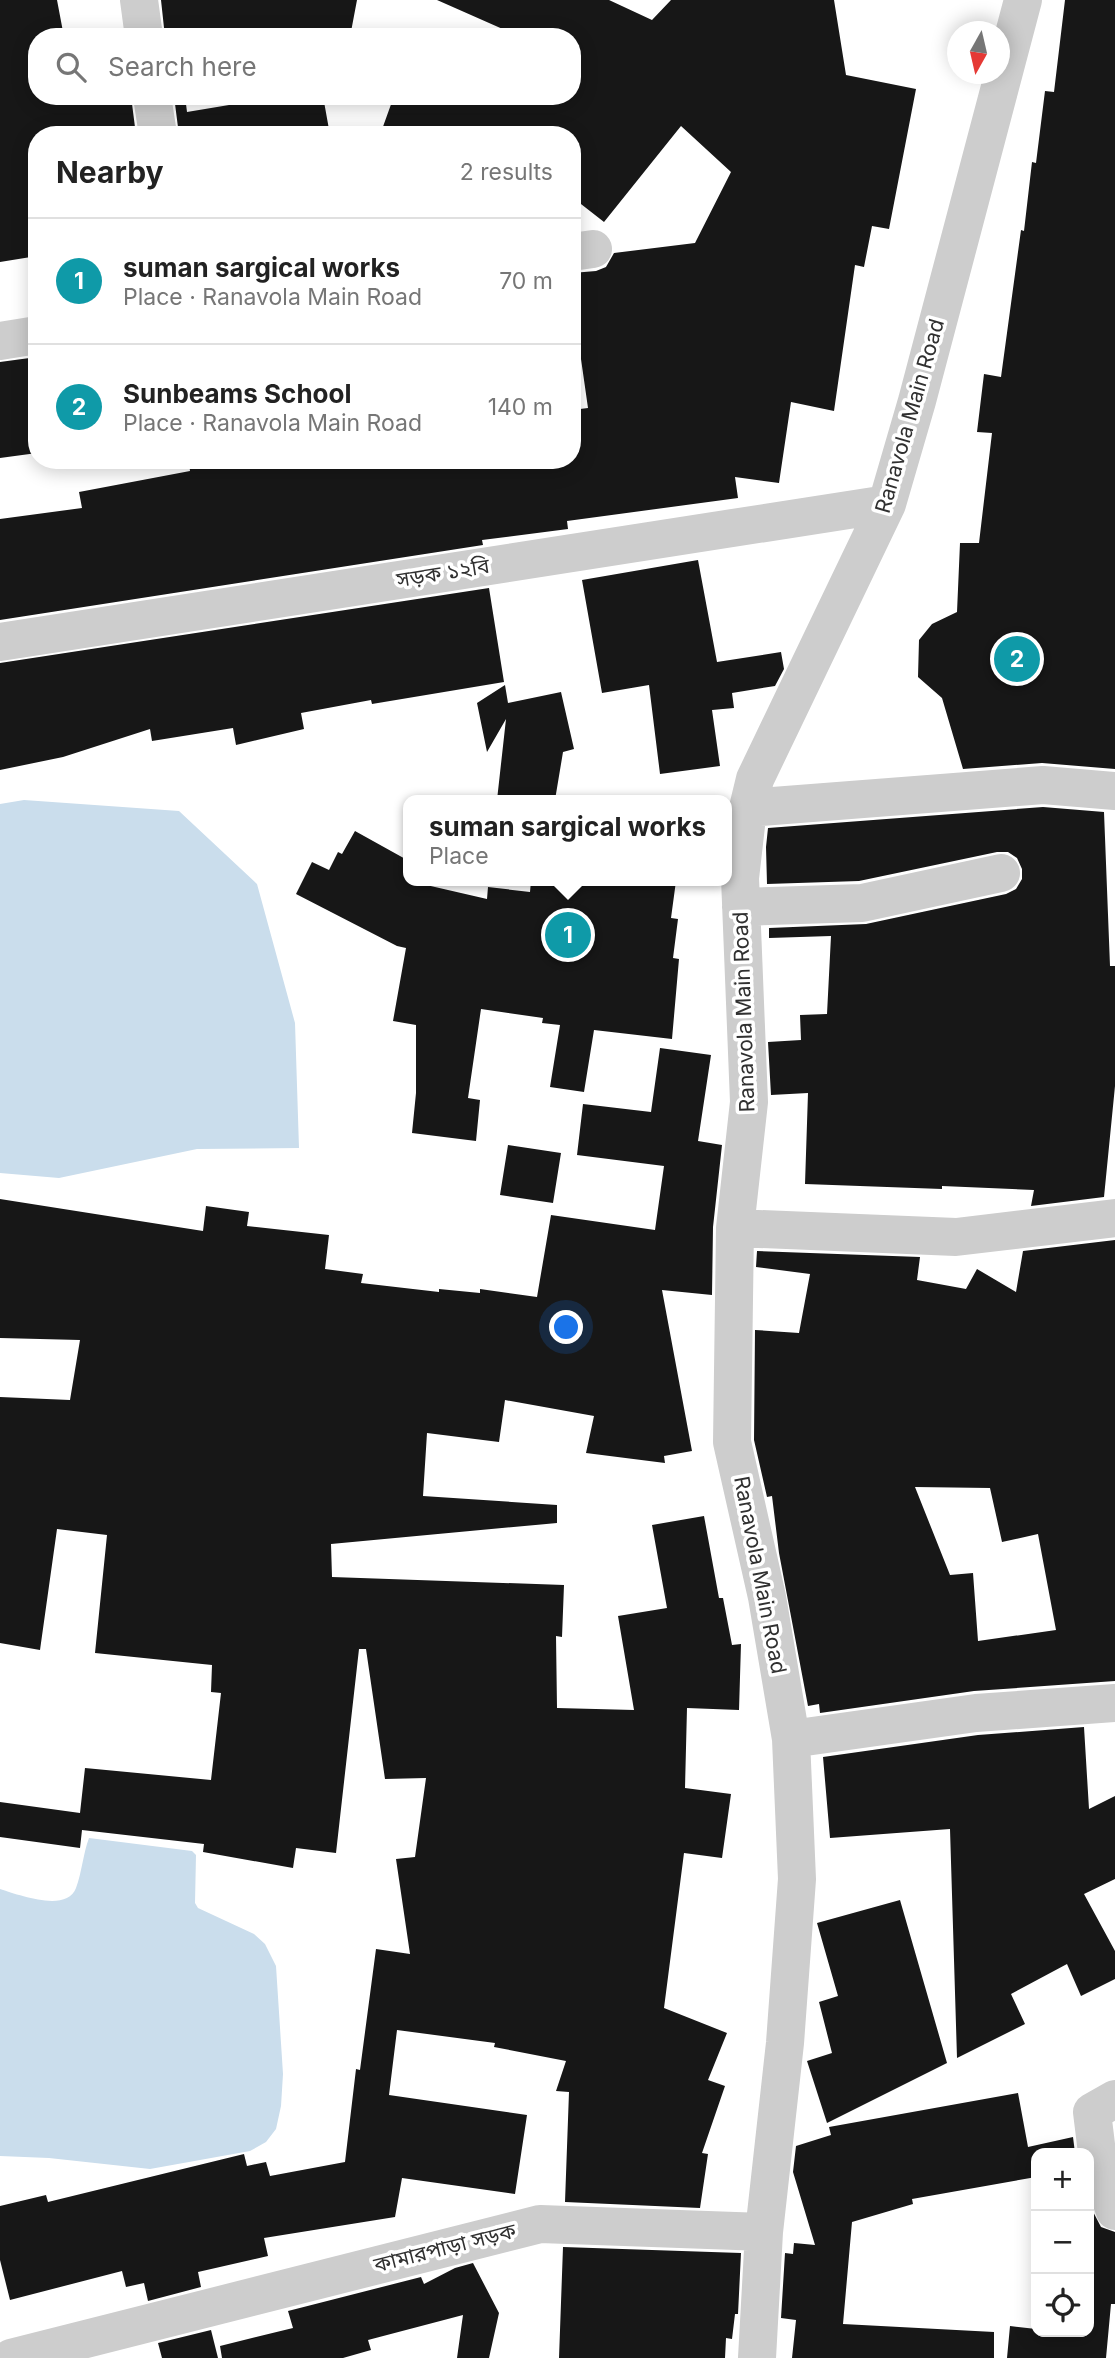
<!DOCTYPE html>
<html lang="en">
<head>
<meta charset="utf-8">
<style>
	:root { --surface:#fff; --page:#f2f2f2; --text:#222; --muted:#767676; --line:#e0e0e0; --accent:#111827 }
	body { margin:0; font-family:Inter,"Noto Sans Bengali",sans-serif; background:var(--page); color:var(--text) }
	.controls { position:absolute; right:21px; bottom:21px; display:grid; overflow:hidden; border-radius:14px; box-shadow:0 4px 18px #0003 }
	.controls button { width:63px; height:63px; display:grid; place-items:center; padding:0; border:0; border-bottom:2px solid var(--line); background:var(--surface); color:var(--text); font:35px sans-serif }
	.compass { position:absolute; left:947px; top:21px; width:63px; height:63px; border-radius:50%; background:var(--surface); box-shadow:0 4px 18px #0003; rotate:188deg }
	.you { position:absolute; left:567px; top:1328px; width:24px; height:24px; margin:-18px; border:5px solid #fff; border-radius:50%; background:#1a73e8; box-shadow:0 0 0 10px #1a73e833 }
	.badge { display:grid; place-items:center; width:46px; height:46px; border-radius:50%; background:var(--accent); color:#fff; font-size:23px; font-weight:700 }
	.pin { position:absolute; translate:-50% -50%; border:4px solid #fff; box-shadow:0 2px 7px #0006 }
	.popup { position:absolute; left:403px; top:795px; width:329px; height:91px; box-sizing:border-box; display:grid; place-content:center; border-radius:14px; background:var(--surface); filter:drop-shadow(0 2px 5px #0005); font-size:23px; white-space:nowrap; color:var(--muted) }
	.popup b { font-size:26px; color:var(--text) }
	.popup::after { content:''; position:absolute; left:50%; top:100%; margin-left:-14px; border:14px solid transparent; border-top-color:var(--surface) }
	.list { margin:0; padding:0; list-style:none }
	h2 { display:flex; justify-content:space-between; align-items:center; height:91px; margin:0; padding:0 28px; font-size:30px }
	h2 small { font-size:23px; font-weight:400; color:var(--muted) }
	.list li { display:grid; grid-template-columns:46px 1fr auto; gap:21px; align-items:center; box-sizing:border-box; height:126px; padding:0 28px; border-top:2px solid var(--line) }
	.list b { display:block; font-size:26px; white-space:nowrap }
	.list p { margin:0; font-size:23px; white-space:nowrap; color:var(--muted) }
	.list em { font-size:23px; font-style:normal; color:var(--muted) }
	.icon { flex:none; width:38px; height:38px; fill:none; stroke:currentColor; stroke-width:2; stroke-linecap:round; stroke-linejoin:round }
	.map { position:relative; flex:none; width:1115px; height:2358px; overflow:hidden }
	.search { position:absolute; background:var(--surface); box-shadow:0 4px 18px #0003; left:28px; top:28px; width:553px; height:77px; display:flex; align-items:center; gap:18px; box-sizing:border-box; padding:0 24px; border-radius:28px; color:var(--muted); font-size:26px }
	.panel { position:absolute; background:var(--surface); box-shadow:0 4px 18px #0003; left:28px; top:126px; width:553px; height:343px; border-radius:28px }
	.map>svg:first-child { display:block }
</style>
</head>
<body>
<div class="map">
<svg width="1115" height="2358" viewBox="0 0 1115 2358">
	<rect width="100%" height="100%" fill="#fff"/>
	<path fill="#caddec" d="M 24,800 L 179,811 L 257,884 L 295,1023 L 299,1148 L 197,1149 L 59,1178 L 0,1173 L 0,804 Z
		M 89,1838 L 192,1851 L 196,1855 L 195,1903 L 198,1908 L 254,1934 L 265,1944 L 276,1966 L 283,2074 L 281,2106 L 276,2129 L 266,2142 L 250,2151 L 150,2169 L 49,2158 L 0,2156 L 0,1889 C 19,1895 67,1913 76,1888 C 82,1872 83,1854 89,1838 Z"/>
	<path fill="#171717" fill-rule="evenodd" d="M 0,0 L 57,0 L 64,37 L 37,37 L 37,96 L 131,96 L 136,135 L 37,135 L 37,256 L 0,262 Z
		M 161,0 L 357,0 L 350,37 L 165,37 Z
		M 437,0 L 609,0 L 652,20 L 671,0 L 834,0 L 846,75 L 916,89 L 889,229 L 872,226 L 864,267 L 855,265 L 834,411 L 791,402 L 779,483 L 735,477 L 738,498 L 567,521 L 568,529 L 482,540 L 483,545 L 0,620 L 0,519 L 82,508 L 79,492 L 190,471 L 189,463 L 207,460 L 572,460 L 572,410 L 588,408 L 572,296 L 572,273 L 596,271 L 606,267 L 614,253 L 695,243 L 731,172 L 681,126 L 604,222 L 572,197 L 572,135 L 380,135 L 394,96 L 572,96 L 572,37 L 521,37 Z
		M 1065,0 L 1115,0 L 1115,769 L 1042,763 L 963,769 L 942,698 L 918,677 L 919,640 L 932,624 L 957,612 L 960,543 L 979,543 L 992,433 L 977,432 L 984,374 L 1001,377 L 1021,230 L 1024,231 L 1032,162 L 1036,163 L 1045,91 L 1054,92 Z
		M 174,96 L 185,96 L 187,112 L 283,96 L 323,96 L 330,135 L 179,135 Z
		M 37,357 L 37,453 L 0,458 L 0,362 Z
		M 698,560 L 717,662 L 781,652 L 784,669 L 775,686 L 732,693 L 734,708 L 712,710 L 720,766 L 660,774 L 649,685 L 602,693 L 582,580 Z
		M 489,588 L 504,682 L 372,704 L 371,700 L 301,713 L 304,729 L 236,745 L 233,728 L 152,741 L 150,729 L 63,757 L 0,770 L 0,663 Z
		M 505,685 L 508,703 L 561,692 L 574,749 L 563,752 L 555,800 L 497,800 L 506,719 L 487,752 L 477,703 Z
		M 1043,807 L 1104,812 L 1110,966 L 1115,966 L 1115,1086 L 1104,1197 L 1031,1206 L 1034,1190 L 942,1186 L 942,1189 L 805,1184 L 808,1093 L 771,1095 L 768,1042 L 801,1040 L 800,1015 L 827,1014 L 831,936 L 769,938 L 769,928 L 866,924 L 1006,894 L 1016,889 L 1022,879 L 1022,869 L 1017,858 L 1008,852 L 997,852 L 859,881 L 767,884 L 766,847 L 768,828 Z
		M 355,831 L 409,861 L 409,881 L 487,899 L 488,887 L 530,892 L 531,881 L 676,881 L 671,918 L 678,919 L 673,958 L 679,959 L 672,1039 L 594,1030 L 584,1092 L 550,1087 L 560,1025 L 542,1023 L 543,1018 L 481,1009 L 468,1098 L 480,1100 L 476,1141 L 412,1133 L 416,1093 L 416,1025 L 393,1021 L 406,948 L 397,946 L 296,894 L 312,862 L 329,870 L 338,852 L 342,854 Z
		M 660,1048 L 711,1055 L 698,1141 L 722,1145 L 713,1227 L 712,1295 L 662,1290 L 692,1451 L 664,1456 L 665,1463 L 586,1453 L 594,1416 L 505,1400 L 499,1442 L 427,1433 L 423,1496 L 557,1505 L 557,1523 L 331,1544 L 332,1577 L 564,1585 L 562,1637 L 556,1636 L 557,1708 L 634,1710 L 618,1616 L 667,1608 L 652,1525 L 704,1516 L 719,1598 L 723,1598 L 732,1645 L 741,1644 L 739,1710 L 687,1708 L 685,1788 L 731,1794 L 722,1858 L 684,1853 L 664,2008 L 727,2033 L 708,2080 L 725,2086 L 702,2153 L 708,2154 L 700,2208 L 565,2202 L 569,2092 L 556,2091 L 566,2061 L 494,2047 L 495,2043 L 397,2030 L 389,2095 L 527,2115 L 515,2194 L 402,2178 L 395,2217 L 264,2238 L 268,2256 L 198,2272 L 201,2287 L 148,2301 L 144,2283 L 126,2287 L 122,2271 L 10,2300 L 0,2260 L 0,2206 L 46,2195 L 48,2202 L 244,2154 L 247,2166 L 266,2162 L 270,2176 L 345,2162 L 356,2069 L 360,2070 L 376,1949 L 410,1954 L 396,1859 L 415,1857 L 426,1778 L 385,1779 L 366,1649 L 359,1649 L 336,1853 L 296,1848 L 293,1868 L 203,1852 L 204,1844 L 82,1830 L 80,1848 L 0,1837 L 0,1802 L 80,1813 L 85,1768 L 211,1780 L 221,1693 L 211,1692 L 212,1665 L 95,1653 L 107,1535 L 57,1529 L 40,1650 L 0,1643 L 0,1397 L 70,1400 L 80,1340 L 0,1338 L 0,1199 L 203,1231 L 206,1206 L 249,1212 L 247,1226 L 329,1235 L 325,1269 L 363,1274 L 361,1283 L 439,1292 L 439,1289 L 480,1293 L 480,1289 L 537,1297 L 551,1215 L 655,1230 L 664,1166 L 577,1155 L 583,1104 L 651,1112 Z
		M 508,1145 L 561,1153 L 553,1203 L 500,1195 Z
		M 1115,1240 L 1115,1681 L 974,1691 L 820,1713 L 819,1704 L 808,1706 L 779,1553 L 772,1496 L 767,1497 L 754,1440 L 755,1330 L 799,1333 L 810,1274 L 756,1267 L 757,1251 L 920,1257 L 917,1280 L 966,1289 L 977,1269 L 1016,1292 L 1023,1251 ZM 915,1487 L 990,1488 L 1002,1542 L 1038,1534 L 1056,1630 L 978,1641 L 973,1573 L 950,1575 Z
		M 1084,1727 L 1089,1809 L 1115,1796 L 1115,1879 L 1084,1894 L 1115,1951 L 1115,1979 L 1081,1996 L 1067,1964 L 1011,1994 L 1025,2024 L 957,2058 L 950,1829 L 830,1838 L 823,1757 L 978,1735 Z
		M 900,1900 L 947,2063 L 827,2123 L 807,2061 L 832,2053 L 819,2002 L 838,1996 L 817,1923 Z
		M 1018,2093 L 1028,2147 L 1073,2137 L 1075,2153 L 1036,2153 L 1036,2177 L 912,2199 L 913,2204 L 852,2222 L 843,2324 L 994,2332 L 994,2358 L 792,2358 L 796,2320 L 781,2318 L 785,2253 L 793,2254 L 794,2243 L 815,2245 L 793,2172 L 796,2146 L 831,2135 L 829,2127 Z
		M 1089,2204 L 1101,2227 L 1115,2232 L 1115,2304 L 1111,2304 L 1106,2358 L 1007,2358 L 1010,2326 L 1036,2329 L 1036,2332 L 1089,2332 Z
		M 563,2247 L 741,2253 L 738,2314 L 735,2314 L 732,2339 L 726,2338 L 725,2358 L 559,2358 Z
		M 473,2263 L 499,2313 L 489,2358 L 457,2358 L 463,2315 L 368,2340 L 371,2350 L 343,2358 L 222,2358 L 220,2346 L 293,2328 L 288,2311 L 421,2277 L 424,2284 L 455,2268 Z
		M 211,2330 L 218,2358 L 162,2358 L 158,2343 Z"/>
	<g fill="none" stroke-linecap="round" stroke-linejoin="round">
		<path stroke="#cdcdcd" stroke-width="38" d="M 139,0 L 144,37
			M 152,96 L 158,135
			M 572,252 L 593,249
			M 0,341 L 37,335
			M 0,642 L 887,504
			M 748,808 L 1043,785 L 1115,791
			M 741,907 L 862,903 L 1001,873
			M 735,1228 L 956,1237 L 1115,1218
			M 791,1739 L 976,1713 L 1115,1703
			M 1115,2099 L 1092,2112 L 1099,2169 L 1115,2211
			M 11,2358 L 540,2224 L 764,2232
			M 757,2358 L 764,2232 L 785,2043 L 797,1879 L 791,1739 L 767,1597 L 732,1442 L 735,1228 L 749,1102 L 740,878 L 748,808 L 755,779 L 887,504 L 917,401 L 1023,0"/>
	</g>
	<g text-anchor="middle" stroke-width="7" stroke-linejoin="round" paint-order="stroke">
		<g font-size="21" fill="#303030" stroke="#fff">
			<text transform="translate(910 416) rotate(-74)" y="7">Ranavola Main Road</text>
			<text transform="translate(443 573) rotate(-9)" y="7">সড়ক ১২বি</text>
			<text transform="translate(744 1012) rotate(-92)" y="7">Ranavola Main Road</text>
			<text transform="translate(760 1575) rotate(79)" y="7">Ranavola Main Road</text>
			<text transform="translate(445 2248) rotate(-14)" y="7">কামারপাড়া সড়ক</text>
		</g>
	</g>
</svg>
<div class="controls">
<button>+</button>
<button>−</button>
<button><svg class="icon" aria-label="locate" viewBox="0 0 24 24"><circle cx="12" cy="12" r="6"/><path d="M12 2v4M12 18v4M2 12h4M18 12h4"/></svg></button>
</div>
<svg class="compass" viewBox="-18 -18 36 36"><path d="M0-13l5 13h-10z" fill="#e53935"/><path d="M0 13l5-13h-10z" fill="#767676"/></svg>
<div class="you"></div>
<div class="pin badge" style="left:568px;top:935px;background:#0f9aa8">1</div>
<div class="popup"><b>suman sargical works</b>Place</div>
<div class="pin badge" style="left:1017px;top:659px;background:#0f9aa8">2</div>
<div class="search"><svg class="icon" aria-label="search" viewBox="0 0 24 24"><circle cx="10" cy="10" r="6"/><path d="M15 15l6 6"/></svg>Search here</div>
<section class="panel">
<h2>Nearby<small>2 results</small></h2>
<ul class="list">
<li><span class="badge" style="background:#0f9aa8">1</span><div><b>suman sargical works</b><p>Place · Ranavola Main Road</p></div><em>70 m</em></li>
<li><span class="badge" style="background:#0f9aa8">2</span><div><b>Sunbeams School</b><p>Place · Ranavola Main Road</p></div><em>140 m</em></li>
</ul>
</section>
</div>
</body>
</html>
